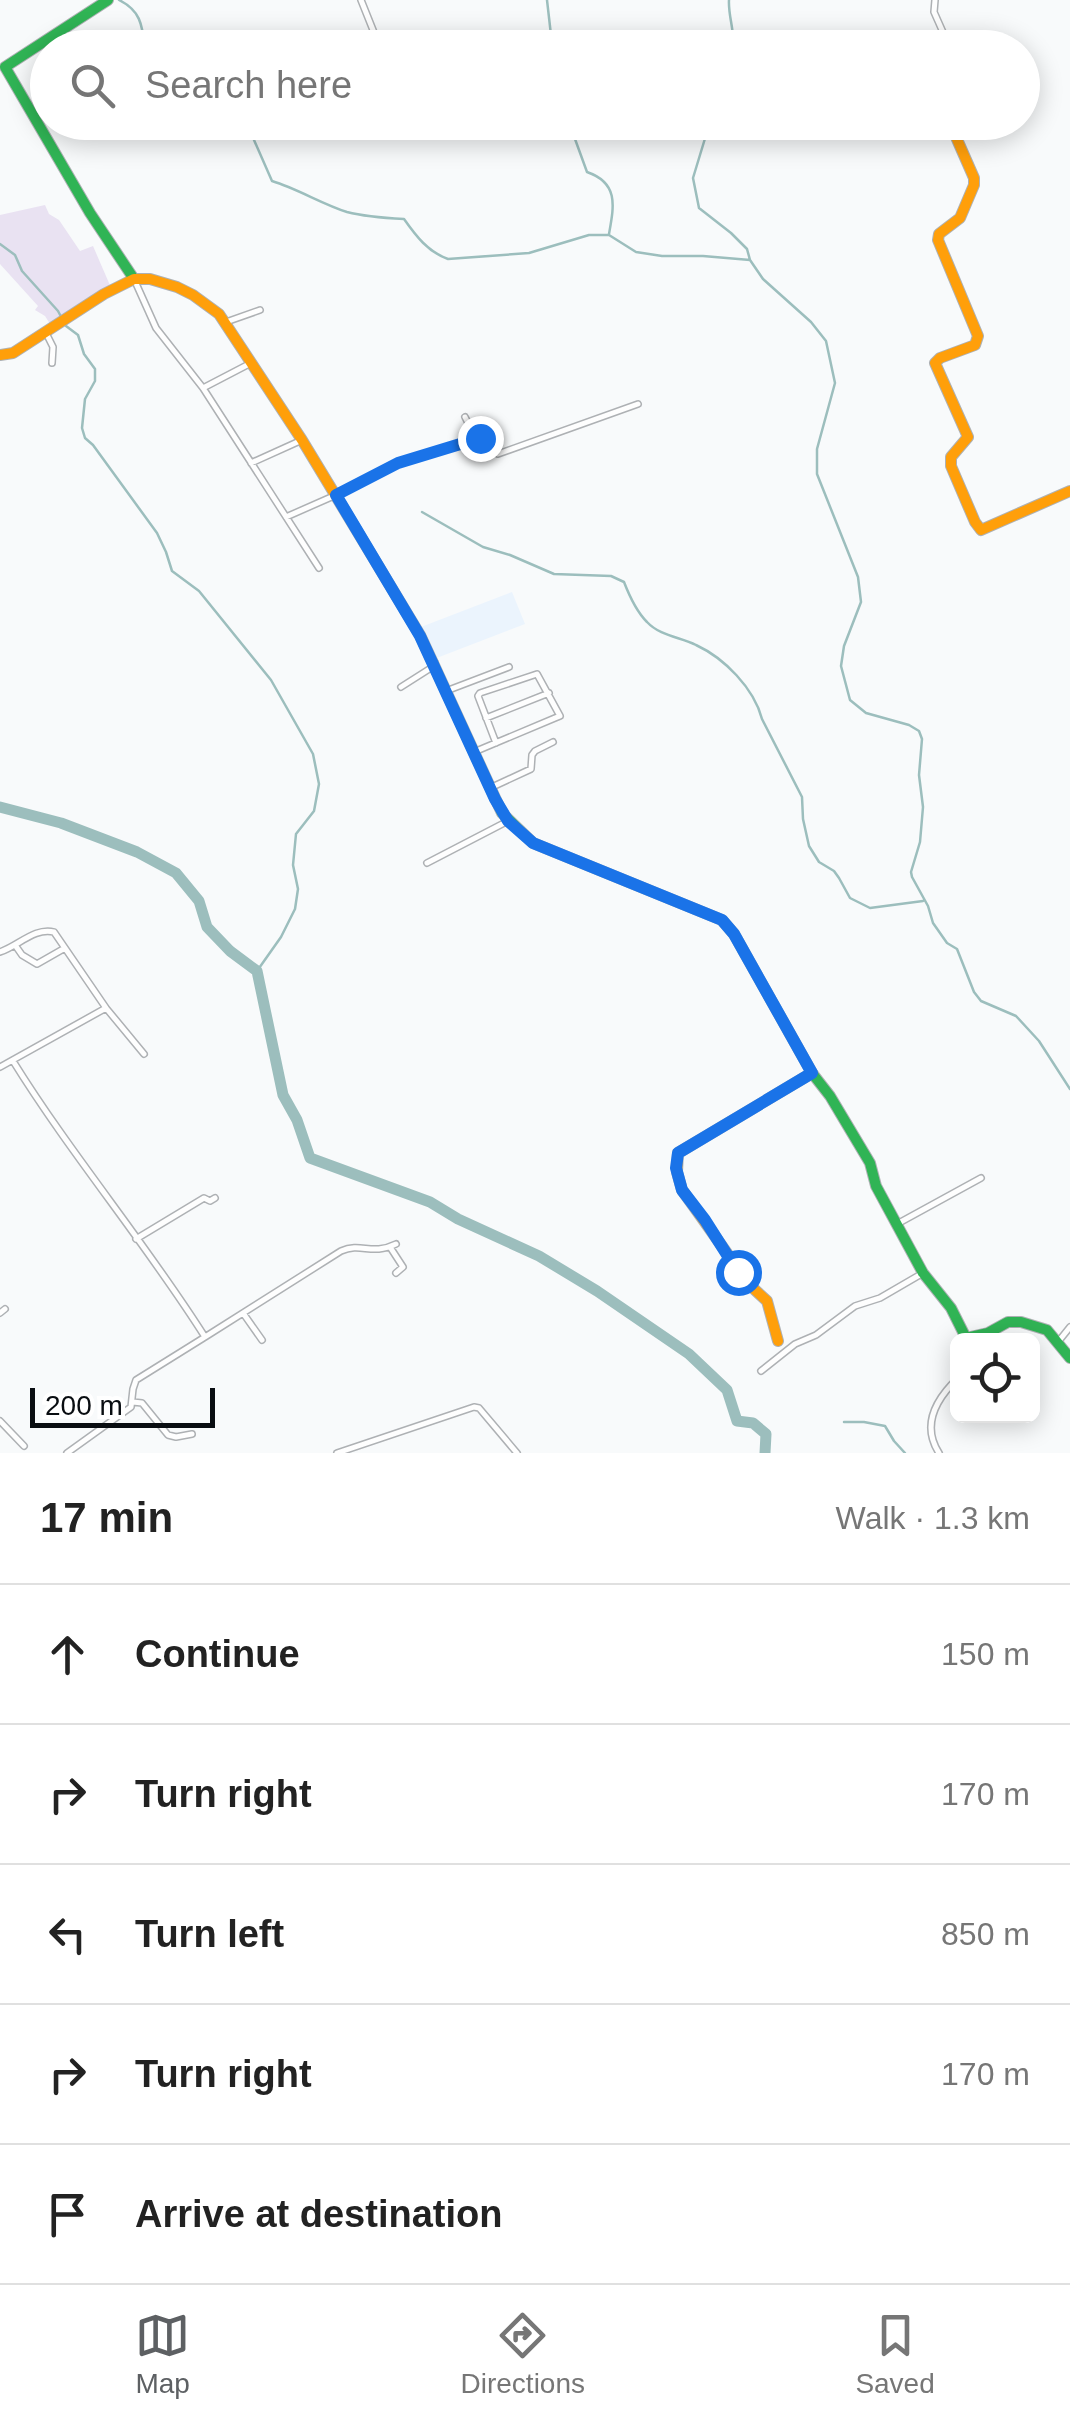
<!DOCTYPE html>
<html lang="en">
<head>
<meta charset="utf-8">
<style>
	:root { --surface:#fff; --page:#f6f6f6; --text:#222; --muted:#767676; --line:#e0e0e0; --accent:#5d6063 }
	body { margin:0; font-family:Arial,sans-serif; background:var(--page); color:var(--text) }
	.controls { position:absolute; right:30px; bottom:30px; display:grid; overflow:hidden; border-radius:15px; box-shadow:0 5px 25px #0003 }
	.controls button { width:90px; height:90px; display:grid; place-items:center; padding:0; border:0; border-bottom:2px solid var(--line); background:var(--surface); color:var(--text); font:50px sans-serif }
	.scale { position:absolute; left:30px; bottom:25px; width:185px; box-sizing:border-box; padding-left:10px; border:5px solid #090d11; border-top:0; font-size:28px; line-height:35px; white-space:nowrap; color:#090d11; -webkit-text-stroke:8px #fff; paint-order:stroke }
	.stop { position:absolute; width:30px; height:30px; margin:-22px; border:8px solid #1a73e8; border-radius:50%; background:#fff }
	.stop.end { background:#1a73e8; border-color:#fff; box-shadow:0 2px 10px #0008 }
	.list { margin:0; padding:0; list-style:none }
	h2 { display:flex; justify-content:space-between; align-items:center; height:130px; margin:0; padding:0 40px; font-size:42px }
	h2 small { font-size:32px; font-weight:400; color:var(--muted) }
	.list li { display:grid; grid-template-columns:65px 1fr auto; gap:30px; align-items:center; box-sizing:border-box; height:140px; padding:0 40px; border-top:2px solid var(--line) }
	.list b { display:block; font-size:38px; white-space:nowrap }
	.list em { font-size:32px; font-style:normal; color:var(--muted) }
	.icon { flex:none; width:55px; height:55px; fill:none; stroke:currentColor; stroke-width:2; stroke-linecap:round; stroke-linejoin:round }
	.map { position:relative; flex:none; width:1070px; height:1453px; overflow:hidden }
	.search { position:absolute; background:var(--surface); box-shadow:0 5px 25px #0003; left:30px; right:30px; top:30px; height:110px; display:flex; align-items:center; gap:25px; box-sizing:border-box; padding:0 35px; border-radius:55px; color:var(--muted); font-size:38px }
	.sheet { height:830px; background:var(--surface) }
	nav { display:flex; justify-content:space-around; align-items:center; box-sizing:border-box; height:140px; border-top:2px solid var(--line); background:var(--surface); font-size:28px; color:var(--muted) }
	nav a { display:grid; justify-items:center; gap:5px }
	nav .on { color:var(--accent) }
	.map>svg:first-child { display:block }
</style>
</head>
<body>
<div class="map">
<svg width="1070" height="1453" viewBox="0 0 1070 1453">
	<rect width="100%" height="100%" fill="#f8fafb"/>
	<path fill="#ebf4fd" d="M 512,592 L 525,624 L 434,659 L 421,627 Z"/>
	<path fill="#e9e2f2" d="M 45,205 L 49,214 L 59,220 L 80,251 L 93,246 L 112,290 L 52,327 L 45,316 L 35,310 L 38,306 L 0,264 L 0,215 Z"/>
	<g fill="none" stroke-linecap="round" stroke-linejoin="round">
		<path stroke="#9cbebd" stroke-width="2.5" d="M 119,0 C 141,11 142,25 145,48
			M 547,0 L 551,35 L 557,48
			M 729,0 C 728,16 735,31 733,48
			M 253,122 L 254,140 L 272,181 C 298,189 322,204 347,212 C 366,217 384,218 404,219 C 416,236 428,252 448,259 L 529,253 L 589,235 L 609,235 L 636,252 L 662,256 L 703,256 L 750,260
			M 578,122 L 575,139 L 587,172 C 619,183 614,206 609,234
			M 710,122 L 693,178 L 699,208 L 731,233 L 747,249 L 750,260 L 763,279 L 811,322 L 826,341 L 835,383 L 817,449 L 817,474 L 858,577 L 861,602 L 844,646 L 841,666 L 850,700 L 866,713 L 909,725 L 919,731 L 922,739 L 919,775 L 923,807 L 920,842 L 911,872 L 912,877 L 928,906 L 933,923 L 947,943 L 957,949 L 974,992 L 981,1001 L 1016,1016 L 1039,1041 L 1070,1089
			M 0,244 L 15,255 L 22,271 L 58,311 L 66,326 L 78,335 L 84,354 L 95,369 L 95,381 L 85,399 L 82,428 L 85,438 L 93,445 L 157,533 L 166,552 L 172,571 L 199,591 L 271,680 L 313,754 L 319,784 L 314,811 L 296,834 L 293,865 L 298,889 L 295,909 L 281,937 L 257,971
			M 422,512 L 483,547 L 510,555 L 554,574 L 611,576 L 624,582 C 629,595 636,611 647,622 C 660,636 680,637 696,645 C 724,658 754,688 762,719 L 802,797 L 803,819 L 809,846 L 819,862 L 834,871 L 839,878 L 850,898 L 870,908 L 923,901
			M 844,1422 L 864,1422 L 885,1426 L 894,1441 L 905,1453"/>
		<path stroke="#9cbebd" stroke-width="11" d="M 0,807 L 61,823 L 137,852 L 176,873 L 199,901 L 207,927 L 230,951 L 257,971 L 283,1095 L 297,1120 L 310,1158 L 430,1202 L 458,1219 L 539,1256 L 597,1291 L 689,1354 L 727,1390 L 737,1421 L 753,1423 L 766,1434 L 765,1453"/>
		<g stroke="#aeb1b4" stroke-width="8">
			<path id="street" d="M 361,0 L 377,40
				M 935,0 L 934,12 L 950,48
				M 134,279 L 156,328 L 203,388 L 319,568
				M 226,322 L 260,310
				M 45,331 L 53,347 L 52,363
				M 203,388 L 251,363
				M 473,440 L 484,438 L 493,451 L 498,454 L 638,404
				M 251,463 L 302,440
				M 286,517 L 336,495 L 398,463 L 473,440 L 474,435 L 465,417
				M 401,687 L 434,666
				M 446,691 L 509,667
				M 486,718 L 549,693
				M 474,752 L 555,718 L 560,716 L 537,674 L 480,693 L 478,696 L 496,743
				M 490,788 L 531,769 L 532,755 L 535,751 L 553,742
				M 427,863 L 508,821
				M 15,945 L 22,955 L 37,964 L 65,948
				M 0,952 C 18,946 35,927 54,932 L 106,1008 L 0,1067
				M 106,1008 L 144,1054
				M 13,1061 C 72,1156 145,1242 205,1337 L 136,1380 L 133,1389 L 131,1407 L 67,1453
				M 897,1224 L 981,1178
				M 136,1239 L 204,1198 L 210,1201 L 215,1198
				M 390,1247 L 403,1267 L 396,1273
				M 0,1313 L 5,1309
				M 243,1313 L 262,1340
				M 205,1337 L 341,1251 C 362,1242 371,1256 396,1244
				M 1058,1342 L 1070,1327
				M 761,1371 L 795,1344 L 816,1335 L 855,1306 L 880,1298 L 923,1273
				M 133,1402 L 142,1403 L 168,1435 L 176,1437 L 192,1434
				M 0,1421 L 24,1446
				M 337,1453 L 474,1407 L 479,1408 L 517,1453
				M 939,1453 C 921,1425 936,1399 958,1378"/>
		</g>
		<g stroke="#aeb1b4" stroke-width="12">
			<path id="fast" d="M 108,0 L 5,67 L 90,213 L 134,279
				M 433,663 L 502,813 L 533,843 L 722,920 L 734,934 L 812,1073 L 830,1096 L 870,1163 L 876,1186 L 923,1273 L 951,1308 L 966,1338 L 988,1333 L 1008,1322 L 1021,1322 L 1047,1330 L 1070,1358"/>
		</g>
		<g stroke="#aeb1b4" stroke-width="12">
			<path id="slow" d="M 956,122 L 956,137 L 974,178 L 974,185 L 960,218 L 939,234 L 938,240 L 978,336 L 975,345 L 940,358 L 935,363 L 968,437 L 951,457 L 951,466 L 975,522 L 981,530 L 1070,491
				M 0,355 L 13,353 L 104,294 L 134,279 L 150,279 L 177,287 L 193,295 L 219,314 L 302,440 L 420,635 L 433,663
				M 778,1341 L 767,1301 L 741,1277 L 729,1256 L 682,1190 L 677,1172 L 678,1153 L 812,1073"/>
		</g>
		<use href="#street" stroke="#fefefe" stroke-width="5"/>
		<use href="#fast" stroke="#30b455" stroke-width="10"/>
		<use href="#slow" stroke="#ff9f0a" stroke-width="10"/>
	</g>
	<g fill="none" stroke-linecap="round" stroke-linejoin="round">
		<path stroke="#1a73e8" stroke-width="12" d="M 480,438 L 398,463 L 336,495 L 420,636 L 495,799 L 508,821 L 533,843 L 722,920 L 734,934 L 812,1073 L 678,1153 L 676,1168 L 682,1190 L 705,1220 L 738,1272"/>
	</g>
</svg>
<div class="controls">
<button><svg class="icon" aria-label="locate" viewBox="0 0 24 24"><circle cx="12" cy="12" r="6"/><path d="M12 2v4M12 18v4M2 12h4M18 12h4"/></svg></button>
</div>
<div class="scale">200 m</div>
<div class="stop" style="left:738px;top:1272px"></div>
<div class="stop end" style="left:480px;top:438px"></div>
<div class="search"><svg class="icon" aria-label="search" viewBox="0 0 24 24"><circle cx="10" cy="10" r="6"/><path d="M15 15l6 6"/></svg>Search here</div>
</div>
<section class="sheet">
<h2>17 min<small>Walk · 1.3 km</small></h2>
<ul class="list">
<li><svg class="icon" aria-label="ahead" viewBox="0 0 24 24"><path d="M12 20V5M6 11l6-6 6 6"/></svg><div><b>Continue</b></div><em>150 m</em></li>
<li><svg class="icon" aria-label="right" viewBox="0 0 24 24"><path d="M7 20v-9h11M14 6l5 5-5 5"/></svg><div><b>Turn right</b></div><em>170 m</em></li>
<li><svg class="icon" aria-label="left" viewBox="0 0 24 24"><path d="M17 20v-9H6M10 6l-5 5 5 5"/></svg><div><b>Turn left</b></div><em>850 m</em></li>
<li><svg class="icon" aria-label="right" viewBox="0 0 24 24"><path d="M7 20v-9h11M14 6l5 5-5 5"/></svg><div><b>Turn right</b></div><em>170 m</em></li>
<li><svg class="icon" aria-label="arrive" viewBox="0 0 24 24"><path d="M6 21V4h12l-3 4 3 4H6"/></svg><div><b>Arrive at destination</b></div></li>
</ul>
</section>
<nav>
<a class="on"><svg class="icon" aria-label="map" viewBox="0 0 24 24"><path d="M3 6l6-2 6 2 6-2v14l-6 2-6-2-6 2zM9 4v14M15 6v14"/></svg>Map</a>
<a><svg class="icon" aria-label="directions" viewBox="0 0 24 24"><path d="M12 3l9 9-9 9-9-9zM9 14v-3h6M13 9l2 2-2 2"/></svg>Directions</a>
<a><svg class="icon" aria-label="saved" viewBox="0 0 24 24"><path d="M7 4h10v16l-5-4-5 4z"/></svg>Saved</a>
</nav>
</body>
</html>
